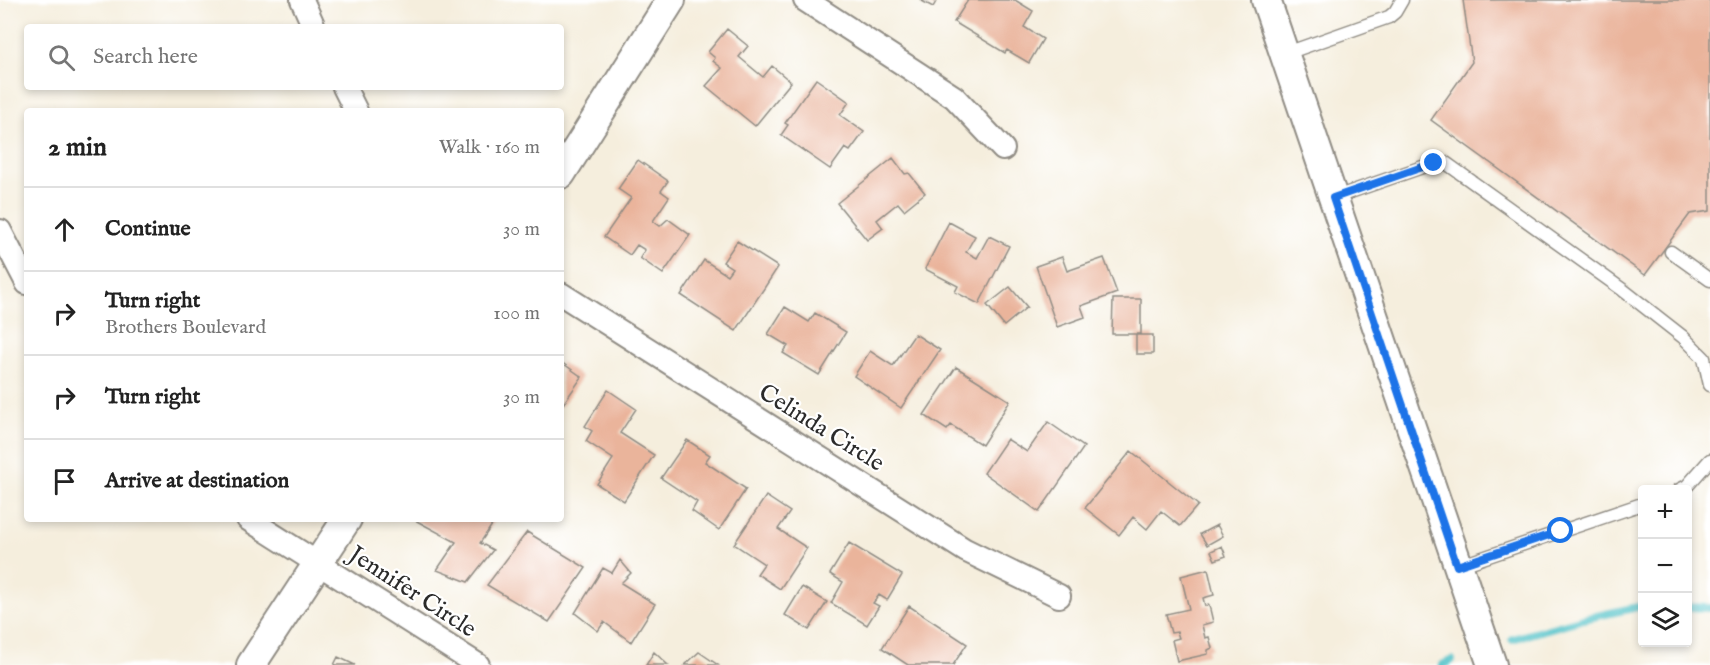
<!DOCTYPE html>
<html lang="en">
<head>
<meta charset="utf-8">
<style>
	:root { --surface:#fff; --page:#f6f6f6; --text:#222; --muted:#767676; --line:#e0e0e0 }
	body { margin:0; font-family:"IM FELL English",serif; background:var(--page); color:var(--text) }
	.controls { position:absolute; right:18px; bottom:18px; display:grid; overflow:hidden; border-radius:6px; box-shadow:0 3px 9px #0003 }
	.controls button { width:54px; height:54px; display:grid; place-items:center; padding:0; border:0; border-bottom:2px solid var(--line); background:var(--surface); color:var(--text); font:30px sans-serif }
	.stop { position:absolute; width:18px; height:18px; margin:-14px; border:4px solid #1a73e8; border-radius:50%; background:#fff }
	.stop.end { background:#1a73e8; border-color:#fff; box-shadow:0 2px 6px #0008 }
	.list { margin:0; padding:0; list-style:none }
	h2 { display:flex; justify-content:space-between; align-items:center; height:78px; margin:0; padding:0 24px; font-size:26px }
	h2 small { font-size:20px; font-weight:400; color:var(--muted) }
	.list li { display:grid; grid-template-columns:39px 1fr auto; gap:18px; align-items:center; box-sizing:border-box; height:84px; padding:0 24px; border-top:2px solid var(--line) }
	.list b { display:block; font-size:22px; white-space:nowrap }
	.list p { margin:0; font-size:20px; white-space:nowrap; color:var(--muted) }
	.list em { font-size:20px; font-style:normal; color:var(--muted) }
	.icon { flex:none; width:33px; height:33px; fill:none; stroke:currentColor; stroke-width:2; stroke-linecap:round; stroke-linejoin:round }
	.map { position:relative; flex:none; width:1710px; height:665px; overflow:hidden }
	.search { position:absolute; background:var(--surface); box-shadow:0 3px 9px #0003; left:24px; top:24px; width:540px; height:66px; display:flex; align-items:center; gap:15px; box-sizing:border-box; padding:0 21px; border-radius:6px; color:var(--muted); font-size:22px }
	.panel { position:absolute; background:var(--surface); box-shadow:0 3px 9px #0003; left:24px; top:108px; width:540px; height:414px; border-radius:6px }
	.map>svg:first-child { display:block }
</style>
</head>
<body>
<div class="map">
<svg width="1710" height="665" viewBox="0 0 1710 665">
	<rect width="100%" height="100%" fill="#fff"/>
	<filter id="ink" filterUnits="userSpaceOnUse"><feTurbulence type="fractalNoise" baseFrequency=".0167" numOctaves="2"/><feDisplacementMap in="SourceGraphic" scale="12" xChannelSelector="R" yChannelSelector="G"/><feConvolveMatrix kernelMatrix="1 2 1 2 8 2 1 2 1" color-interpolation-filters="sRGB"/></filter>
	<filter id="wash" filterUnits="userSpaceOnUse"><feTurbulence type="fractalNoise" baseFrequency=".008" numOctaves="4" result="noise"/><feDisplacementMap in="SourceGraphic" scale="24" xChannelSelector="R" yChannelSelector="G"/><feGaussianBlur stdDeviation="1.35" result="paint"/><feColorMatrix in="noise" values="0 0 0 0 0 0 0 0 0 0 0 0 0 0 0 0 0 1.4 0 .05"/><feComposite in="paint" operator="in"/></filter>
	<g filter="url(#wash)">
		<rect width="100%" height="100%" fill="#f5eedd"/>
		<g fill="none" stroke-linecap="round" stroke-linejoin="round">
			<path stroke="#55c3c9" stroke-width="8" d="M 1688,607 L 1710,608
				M 1512,639 L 1583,619 L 1642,606
				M 1442,665 L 1452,660"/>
		</g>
		<g id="blocks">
			<path fill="#eab49b" d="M 920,0 L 937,0 L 933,7 Z
				M 968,0 L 1015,0 L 1033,11 L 1024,27 L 1043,39 L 1029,63 L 1007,50 L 1005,53 L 954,22 Z
				M 1463,0 L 1710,0 L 1710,211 L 1690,214 L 1645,275 L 1431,120 L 1472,62 Z
				M 727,29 L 748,46 L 739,57 L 763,77 L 772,66 L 791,82 L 755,126 L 706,86 L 722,68 L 713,61 L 715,58 L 708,52 Z
				M 816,79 L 849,102 L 840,115 L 864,132 L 850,151 L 845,148 L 830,169 L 781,135 L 788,125 L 785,123 Z
				M 893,158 L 905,174 L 909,173 L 925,193 L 904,210 L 898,203 L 877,220 L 883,228 L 867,240 L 837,203 Z
				M 638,160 L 668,181 L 661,191 L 669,197 L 653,221 L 660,226 L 668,219 L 690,235 L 663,274 L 640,258 L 645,250 L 637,245 L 630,255 L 604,237 L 631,198 L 618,189 Z
				M 949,222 L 975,236 L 966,252 L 977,258 L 989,236 L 1009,246 L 979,304 L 955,292 L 958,286 L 925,269 Z
				M 737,241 L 778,267 L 736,331 L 681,295 L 704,260 L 727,275 L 732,268 L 723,262 Z
				M 1062,257 L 1067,271 L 1104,258 L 1117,293 L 1081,306 L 1085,317 L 1057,327 L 1036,266 Z
				M 1010,287 L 1027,307 L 1004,326 L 987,305 Z
				M 1113,299 L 1141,299 L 1141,334 L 1112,334 Z
				M 785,307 L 809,322 L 815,313 L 846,332 L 819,375 L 783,353 L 788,346 L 768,334 Z
				M 915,334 L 940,350 L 901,408 L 854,376 L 870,351 L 893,366 Z
				M 1136,335 L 1153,335 L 1153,354 L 1136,354 Z
				M 561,362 L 582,377 L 561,407 Z
				M 956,367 L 1010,401 L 982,445 L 951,425 L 947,430 L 924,415 Z
				M 608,390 L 636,409 L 620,433 L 654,455 L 624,501 L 597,484 L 613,459 L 586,441 L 592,431 L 585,426 Z
				M 1048,422 L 1084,447 L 1039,512 L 984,473 L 1007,439 L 1027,452 Z
				M 687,440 L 710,455 L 705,462 L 746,489 L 719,530 L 692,511 L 697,502 L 661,478 Z
				M 1131,451 L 1198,505 L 1180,526 L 1161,511 L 1147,529 L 1133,517 L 1119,535 L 1085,508 Z
				M 766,496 L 790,512 L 778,529 L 807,548 L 780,589 L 757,574 L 764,564 L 734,544 Z
				M 413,519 L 496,519 L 480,543 L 493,550 L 468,582 L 437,570 L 456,542 Z
				M 1217,525 L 1223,536 L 1207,545 L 1200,534 Z
				M 527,532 L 586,568 L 549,622 L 487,585 Z
				M 849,543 L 902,575 L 887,600 L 879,595 L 873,603 L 879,606 L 867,625 L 831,603 L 843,582 L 830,574 Z
				M 1222,546 L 1226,556 L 1215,560 L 1211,551 Z
				M 620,560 L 631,573 L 621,583 L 655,604 L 631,642 L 604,622 L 598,631 L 575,613 L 603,568 L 612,573 Z
				M 1208,569 L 1214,595 L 1203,598 L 1205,606 L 1209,605 L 1213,622 L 1202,625 L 1205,638 L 1209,637 L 1212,648 L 1208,650 L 1208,654 L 1177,661 L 1172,640 L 1179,638 L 1177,632 L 1171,633 L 1166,614 L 1189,609 L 1181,576 Z
				M 802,587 L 827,602 L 809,630 L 785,615 Z
				M 909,606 L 967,644 L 953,665 L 908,665 L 882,648 Z
				M 654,652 L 668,665 L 646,665 Z
				M 699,652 L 718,665 L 685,665 Z
				M 338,657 L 355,665 L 334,665 Z"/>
		</g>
	</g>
	<g filter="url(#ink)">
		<use href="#blocks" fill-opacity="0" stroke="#908c84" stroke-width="1.5"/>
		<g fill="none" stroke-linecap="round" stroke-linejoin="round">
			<g stroke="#908c84" stroke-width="15">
				<path id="service" d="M 1284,54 L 1389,17 L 1395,12 L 1402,0
					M 1333,198 L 1434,163 L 1446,163 L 1623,290 L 1683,337 L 1704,358 L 1710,385
					M 1671,252 L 1710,280
					M 1679,490 L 1687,486 L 1710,460
					M 1459,566 L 1642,504"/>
			</g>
			<g stroke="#908c84" stroke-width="26">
				<path id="minor" d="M 302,0 L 314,27
					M 805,0 L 954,97 L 1003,149
					M 344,87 L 356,111
					M 0,231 L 27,283
					M 561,294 L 965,550 L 1059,596
					M 248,519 L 478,665"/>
			</g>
			<g stroke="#908c84" stroke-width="32">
				<path id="tertiary" d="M 1266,0 L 1492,665
					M 561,174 L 671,0
					M 251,665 L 347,519"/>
			</g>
			<use href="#service" stroke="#fff" stroke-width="12"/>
			<use href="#minor" stroke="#fff" stroke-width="22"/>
			<use href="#tertiary" stroke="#fff" stroke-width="28"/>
		</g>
	</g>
	<g fill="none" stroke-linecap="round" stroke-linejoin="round" filter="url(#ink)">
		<path stroke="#1a73e8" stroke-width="8" d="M 1434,163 L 1333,198 L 1457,566 L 1561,531"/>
	</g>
	<g text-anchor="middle" stroke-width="4.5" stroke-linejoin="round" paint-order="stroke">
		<g font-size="24" fill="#2b2b2b" stroke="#fff">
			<text transform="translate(822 427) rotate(32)" y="8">Celinda Circle</text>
			<text transform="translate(413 591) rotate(33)" y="8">Jennifer Circle</text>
		</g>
	</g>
</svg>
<div class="controls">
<button>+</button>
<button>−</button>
<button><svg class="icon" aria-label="layers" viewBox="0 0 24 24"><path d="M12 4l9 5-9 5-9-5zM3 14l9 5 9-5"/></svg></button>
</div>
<div class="stop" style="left:1561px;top:531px"></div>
<div class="stop end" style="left:1434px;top:163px"></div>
<div class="search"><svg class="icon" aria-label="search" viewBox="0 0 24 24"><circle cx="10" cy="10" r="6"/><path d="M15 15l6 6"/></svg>Search here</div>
<section class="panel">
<h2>2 min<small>Walk · 160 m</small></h2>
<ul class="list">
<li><svg class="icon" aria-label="ahead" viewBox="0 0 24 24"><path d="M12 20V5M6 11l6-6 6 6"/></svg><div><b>Continue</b></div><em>30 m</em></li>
<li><svg class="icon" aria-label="right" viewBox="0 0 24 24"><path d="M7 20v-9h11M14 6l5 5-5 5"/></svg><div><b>Turn right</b><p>Brothers Boulevard</p></div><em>100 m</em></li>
<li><svg class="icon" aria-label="right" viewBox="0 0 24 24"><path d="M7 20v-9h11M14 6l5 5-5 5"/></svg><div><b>Turn right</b></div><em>30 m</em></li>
<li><svg class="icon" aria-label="arrive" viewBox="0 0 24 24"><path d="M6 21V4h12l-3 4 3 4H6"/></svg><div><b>Arrive at destination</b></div></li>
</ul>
</section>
</div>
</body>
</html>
